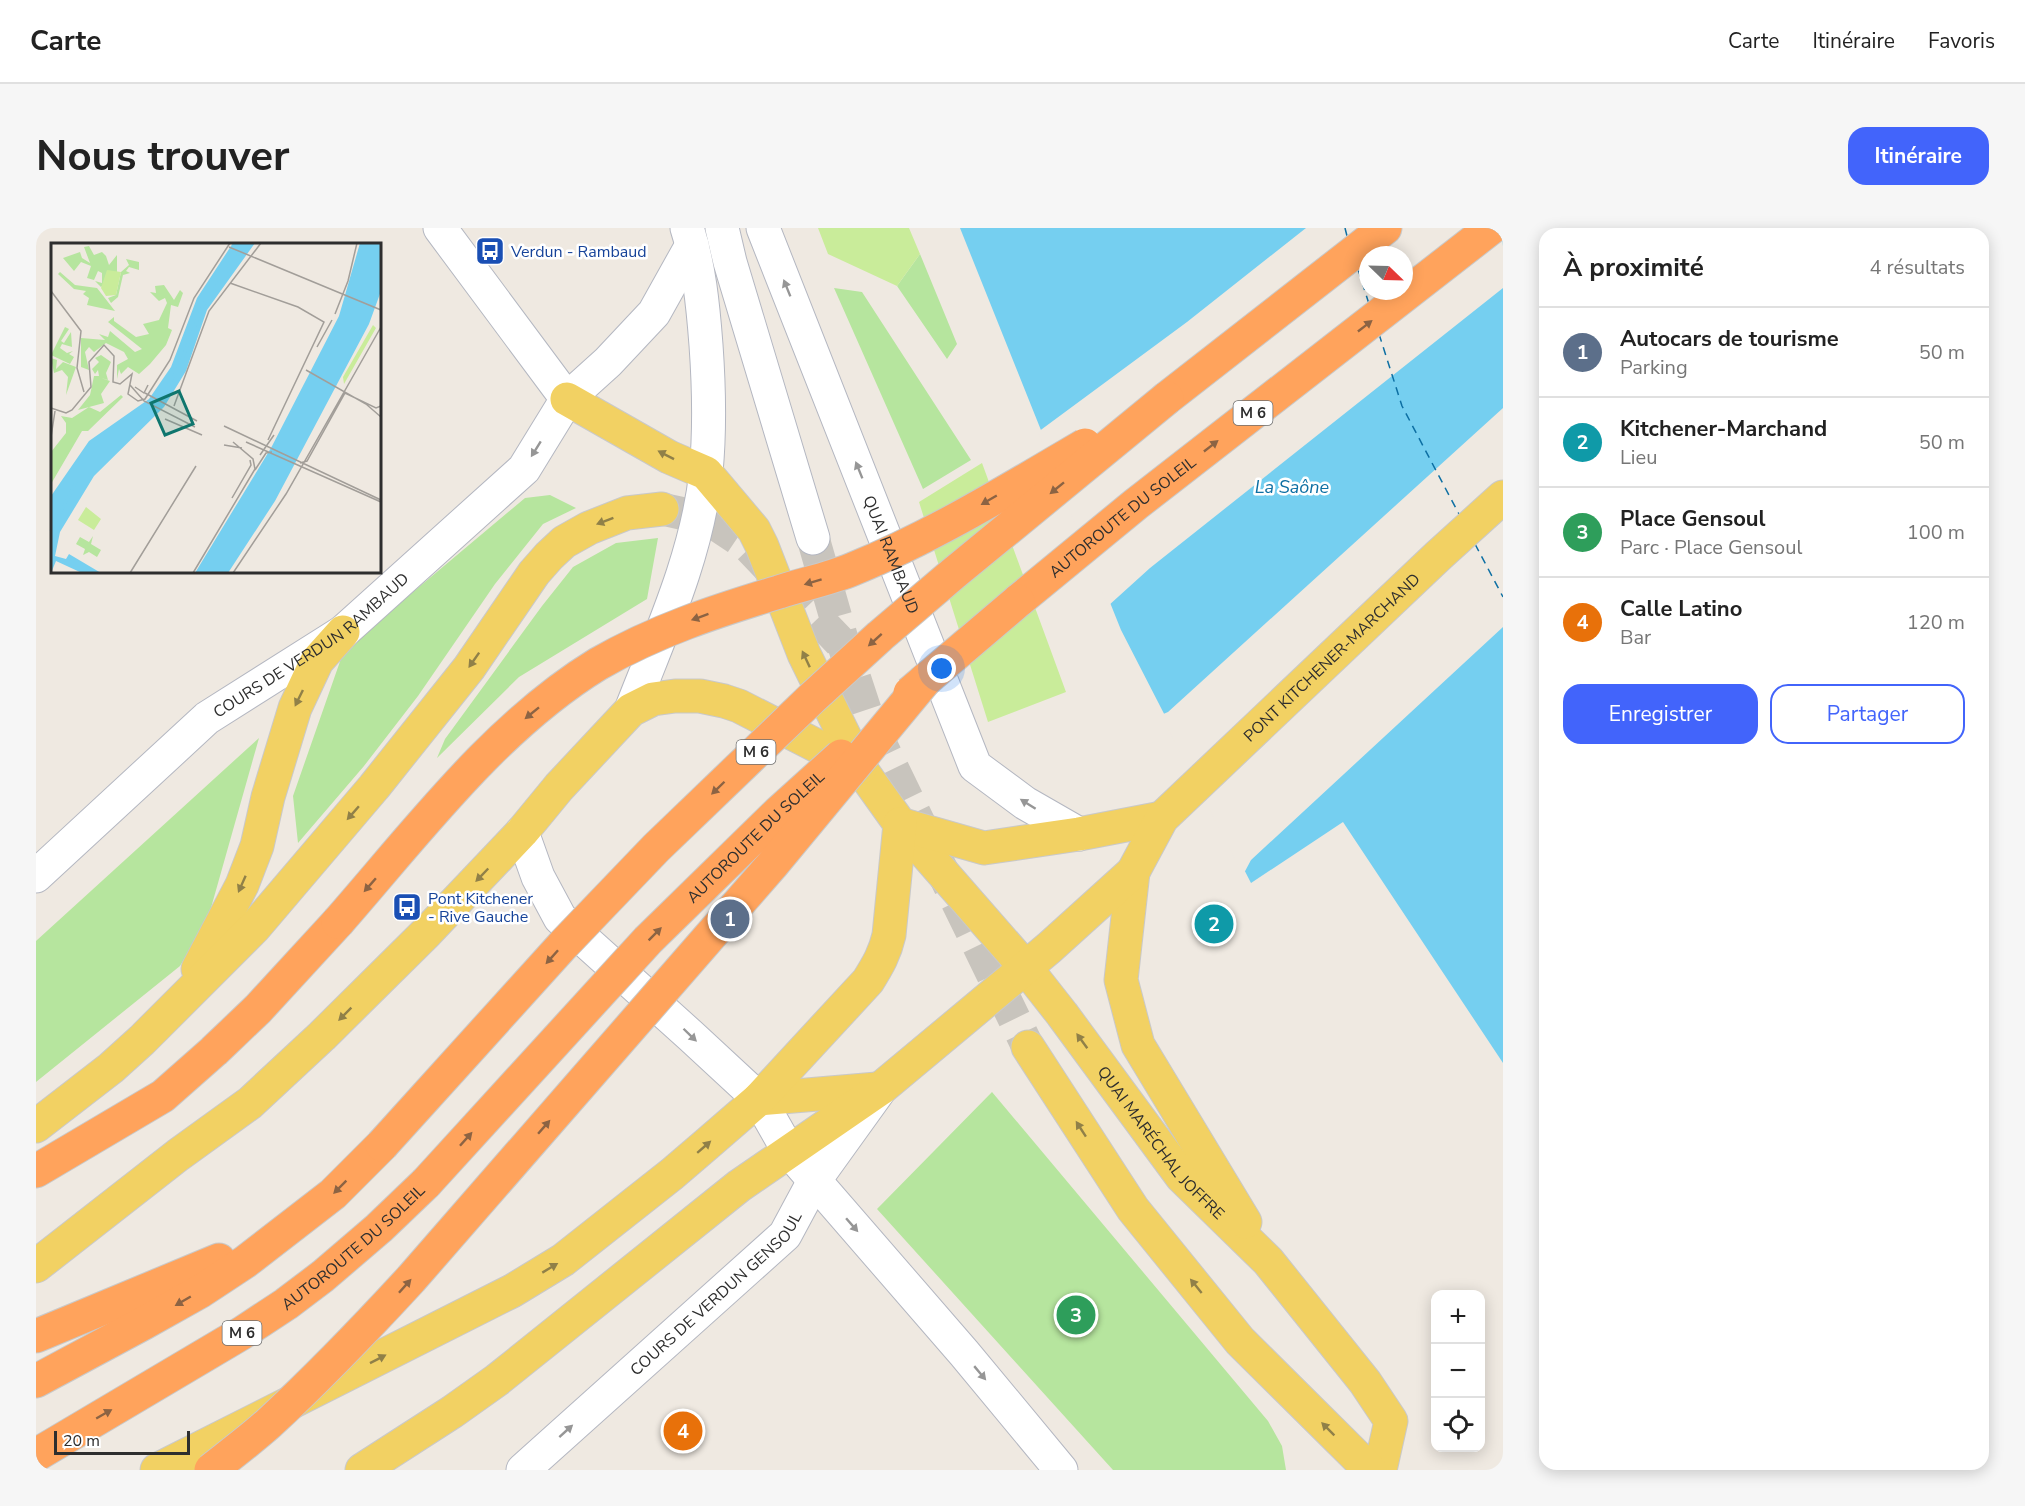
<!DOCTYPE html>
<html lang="fr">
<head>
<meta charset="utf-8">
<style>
	:root { --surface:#fff; --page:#f6f6f6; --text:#222; --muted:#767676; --line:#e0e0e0; --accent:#4264fb }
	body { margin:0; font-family:"Nunito Sans",sans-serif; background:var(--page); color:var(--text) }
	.controls { position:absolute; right:18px; bottom:18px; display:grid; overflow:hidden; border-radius:12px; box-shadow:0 3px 15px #0003 }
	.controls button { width:54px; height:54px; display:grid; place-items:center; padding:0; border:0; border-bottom:2px solid var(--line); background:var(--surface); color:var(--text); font:30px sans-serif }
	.compass { position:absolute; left:1323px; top:18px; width:54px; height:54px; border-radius:50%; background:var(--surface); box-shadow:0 3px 15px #0003; rotate:113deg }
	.scale { position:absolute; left:18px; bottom:15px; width:136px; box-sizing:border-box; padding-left:6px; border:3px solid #2e2e2e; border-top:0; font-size:16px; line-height:21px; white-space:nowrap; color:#2e2e2e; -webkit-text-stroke:4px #fff; paint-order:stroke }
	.you { position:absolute; left:906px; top:441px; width:21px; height:21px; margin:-15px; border:4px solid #fff; border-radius:50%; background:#1a73e8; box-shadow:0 0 0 9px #1a73e833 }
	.badge { display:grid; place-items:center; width:39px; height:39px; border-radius:50%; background:var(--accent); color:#fff; font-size:20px; font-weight:700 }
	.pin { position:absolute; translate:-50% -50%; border:3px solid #fff; box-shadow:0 2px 6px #0006 }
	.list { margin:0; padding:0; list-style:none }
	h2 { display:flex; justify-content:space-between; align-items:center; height:78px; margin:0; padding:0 24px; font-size:26px }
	h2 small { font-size:20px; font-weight:400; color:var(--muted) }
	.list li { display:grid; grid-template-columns:39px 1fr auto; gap:18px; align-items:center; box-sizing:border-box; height:90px; padding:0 24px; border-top:2px solid var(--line) }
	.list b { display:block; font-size:22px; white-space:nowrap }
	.list p { margin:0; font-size:20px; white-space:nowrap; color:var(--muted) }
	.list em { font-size:20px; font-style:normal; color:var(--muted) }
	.actions { display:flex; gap:12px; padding:18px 24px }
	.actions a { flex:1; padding:14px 0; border:2px solid var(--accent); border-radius:18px; text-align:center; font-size:21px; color:var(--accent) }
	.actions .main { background:var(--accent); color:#fff }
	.icon { flex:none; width:33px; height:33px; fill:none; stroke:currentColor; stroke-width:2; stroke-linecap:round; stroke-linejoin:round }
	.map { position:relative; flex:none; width:1467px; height:1242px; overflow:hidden; border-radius:18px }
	header { display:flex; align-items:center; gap:36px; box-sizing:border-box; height:84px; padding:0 30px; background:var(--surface); border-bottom:2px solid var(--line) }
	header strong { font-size:28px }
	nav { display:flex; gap:33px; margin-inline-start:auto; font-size:21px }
	.intro { display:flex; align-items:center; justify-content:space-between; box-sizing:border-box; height:144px; padding:0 36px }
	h1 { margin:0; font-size:42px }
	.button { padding:15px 27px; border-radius:18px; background:var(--accent); color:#fff; font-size:21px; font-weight:700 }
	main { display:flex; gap:36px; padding:0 36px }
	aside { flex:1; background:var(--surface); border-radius:18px; box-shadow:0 3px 15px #0003 }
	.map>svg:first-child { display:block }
</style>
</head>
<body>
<header>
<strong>Carte</strong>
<nav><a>Carte</a><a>Itinéraire</a><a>Favoris</a></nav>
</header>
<div class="intro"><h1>Nous trouver</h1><a class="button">Itinéraire</a></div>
<main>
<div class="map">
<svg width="1467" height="1242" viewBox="0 0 1467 1242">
	<rect width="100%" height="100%" fill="#efe9e1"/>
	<path fill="#b6e59e" d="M 884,26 L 921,116 L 911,131 L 861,58 Z
		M 798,60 L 826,64 L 935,232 L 887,261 Z
		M 514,267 L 540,280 L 507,296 L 459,356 L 382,468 L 328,538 L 262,615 L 257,568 L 308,422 L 489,270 Z
		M 622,310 L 611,371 L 483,449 L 401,530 L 409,511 L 506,378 L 537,339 L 580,315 Z
		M 223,510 L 171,694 L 144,738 L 0,854 L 0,713 Z
		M 956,864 L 1232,1193 L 1246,1218 L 1250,1242 L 1077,1242 L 841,981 Z"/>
	<path fill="#c9ec9a" d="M 782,0 L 873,0 L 884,26 L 861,58 L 792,26 Z
		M 946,235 L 1030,464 L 952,494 L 883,274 Z"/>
	<path fill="#75cff0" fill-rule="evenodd" d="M 924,0 L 1467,0 L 1467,835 L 1307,594 L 1215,655 L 1085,402 ZM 1332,27 L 1368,27 L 1368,63 L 1332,63 Z"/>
	<path fill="#efe9e1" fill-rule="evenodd" d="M 1270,0 L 1467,0 L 1467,60 L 1114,340 L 1072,378 L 1002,204 L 1151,94 ZM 1332,27 L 1368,27 L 1368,63 L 1332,63 Z
		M 1467,180 L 1467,399 L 1215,632 L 1207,647 L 1125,487 L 1132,484 Z"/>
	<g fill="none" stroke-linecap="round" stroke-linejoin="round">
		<path stroke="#0d6fa3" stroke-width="1.5" stroke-dasharray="8 6" stroke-linecap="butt" d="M 1309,0 L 1311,8
			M 1322,41 L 1333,76
			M 1343,106 L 1366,178 L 1424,288
			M 1439,316 L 1467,369"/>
		<path stroke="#c8c4bd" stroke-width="33" stroke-dasharray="33 16" stroke-linecap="butt" d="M 626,281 L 672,291 L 711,317 L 804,414
			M 777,310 L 808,418 L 831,488 L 992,819"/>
		<g stroke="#b4b7c1" stroke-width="35">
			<g id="street">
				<path id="s1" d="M 0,648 L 171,490 L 307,404 L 488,241 L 531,171 L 404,0"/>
				<path d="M 723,871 L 752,922 L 928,1125 L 1025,1242"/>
				<path id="s2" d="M 487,1242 L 749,1007 L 778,953 L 842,864"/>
			</g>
		</g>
		<g stroke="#b4b7c1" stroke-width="35">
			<g id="secondary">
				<path d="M 686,0 L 694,34 L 777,310"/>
				<path id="s3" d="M 727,0 L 939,538 L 989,575 L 1043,606"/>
				<path d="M 531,171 L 572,134 L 618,85 L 656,17"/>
				<path d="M 595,482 C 625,405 661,327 670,244 C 674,202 673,159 670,117 C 667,77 663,37 651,0"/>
				<path d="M 486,604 L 502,649 L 524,690 L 655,808 L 723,871"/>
			</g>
		</g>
		<g stroke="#c9c9c9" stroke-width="35">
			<g id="primary">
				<path id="s4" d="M 531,171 L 633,229 L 670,245 L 718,302 L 726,318 L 768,426 L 824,540 L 864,596 L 989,739 L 1026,786 L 1146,949 L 1232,1033 L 1329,1154 L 1355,1193 L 1344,1242"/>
				<path d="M 864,596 L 948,620 L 1043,606 L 1126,590"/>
				<path d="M 1097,644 L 1085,752 L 1102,817 L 1209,994"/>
				<path d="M 162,741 L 206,657 L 221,618 L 232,569 L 259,480 L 281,433 L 307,404"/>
				<path d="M 992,819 L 1097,981 L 1204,1113 L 1334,1242"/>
				<path d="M 723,871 L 841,861"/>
				<path d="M 0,898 L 75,840 L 106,812 L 218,700 L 338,559 L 433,440 L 498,345 L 513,328 L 528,314 L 553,300 L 591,285 L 626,281"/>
				<path d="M 0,1038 L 142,927 L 214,875 L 286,808 L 391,704 L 486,604 L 523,559 L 595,482 L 617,471 L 639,468 L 664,468 L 688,473 L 703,478 L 824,540"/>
				<path d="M 121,1242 L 476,1063 L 527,1032 L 636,946 L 671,916 L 723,871 L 832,753 C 842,737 849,725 853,707 L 864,596"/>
				<path id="s5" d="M 326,1242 L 416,1184 L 461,1152 L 703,958 L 844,861 L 1013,720 L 1097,644 L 1126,590 L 1402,328 L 1467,269"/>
			</g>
		</g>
		<g stroke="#c9c9c9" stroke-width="35">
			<g id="highway">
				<path d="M 1131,170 L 1349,0"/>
				<path id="s6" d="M 982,373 L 1100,276 L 1455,0"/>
				<path d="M 0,943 L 127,868 L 178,823 L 222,781 L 302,694"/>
				<path d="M 0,1108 L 183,1032"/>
				<path d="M 0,1153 L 108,1095 L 165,1063 L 209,1034 L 297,966 L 346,917"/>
				<path id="s7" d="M 0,1227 L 206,1105 L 250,1076 L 287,1048 L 343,1000 L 390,955"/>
			</g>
		</g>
		<use href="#street" stroke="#fff" stroke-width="33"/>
		<use href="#secondary" stroke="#fff" stroke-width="33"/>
		<use href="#primary" stroke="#f2d163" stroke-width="33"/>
		<use href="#highway" stroke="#ffa35c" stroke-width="33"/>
		<g stroke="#c9c9c9" stroke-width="35" stroke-linecap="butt">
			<g id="highway-bridge">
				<path d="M 874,465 L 982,373"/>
				<path d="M 302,694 C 381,604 459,499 562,436 C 619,403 680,383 743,364 C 767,356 793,351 817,341 C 898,308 974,261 1049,217"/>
				<path d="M 346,917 L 527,717 L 620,620 L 776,470 L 844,408 L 918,345 L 1131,170"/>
				<path id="s8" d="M 390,955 L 612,712 L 742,585 L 805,528"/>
				<path d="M 175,1242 C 194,1227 214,1212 232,1196 C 282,1150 329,1101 375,1051 L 736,637 L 890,451"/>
			</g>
		</g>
		<use href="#highway-bridge" stroke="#ffa35c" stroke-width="33"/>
	</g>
	<defs><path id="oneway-solid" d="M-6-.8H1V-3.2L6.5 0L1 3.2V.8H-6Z" transform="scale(1.5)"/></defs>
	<g fill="#969696">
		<use href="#oneway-solid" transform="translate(751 60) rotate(-112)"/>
		<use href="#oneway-solid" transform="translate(500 221) rotate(122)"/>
		<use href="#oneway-solid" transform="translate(823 242) rotate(-112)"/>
		<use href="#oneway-solid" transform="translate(992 576) rotate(-148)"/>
		<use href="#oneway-solid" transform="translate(654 807) rotate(44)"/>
		<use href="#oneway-solid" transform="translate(816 997) rotate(49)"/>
		<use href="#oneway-solid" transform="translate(944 1145) rotate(50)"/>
		<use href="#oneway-solid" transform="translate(530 1203) rotate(-42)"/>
	</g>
	<g fill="#8c6343">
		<use href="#oneway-solid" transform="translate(1329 98) rotate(-38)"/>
		<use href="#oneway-solid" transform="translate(1175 218) rotate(-38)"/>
		<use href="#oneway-solid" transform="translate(1021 260) rotate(141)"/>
		<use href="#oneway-solid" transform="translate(953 272) rotate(150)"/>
		<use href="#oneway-solid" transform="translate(777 354) rotate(163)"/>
		<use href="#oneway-solid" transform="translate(664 389) rotate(160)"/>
		<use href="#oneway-solid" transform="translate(839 412) rotate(138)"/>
		<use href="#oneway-solid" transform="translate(496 485) rotate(141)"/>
		<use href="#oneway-solid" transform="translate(682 560) rotate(136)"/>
		<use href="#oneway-solid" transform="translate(334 657) rotate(131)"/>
		<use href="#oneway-solid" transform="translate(619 706) rotate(-45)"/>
		<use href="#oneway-solid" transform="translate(516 729) rotate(132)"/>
		<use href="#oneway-solid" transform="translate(508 899) rotate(-49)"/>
		<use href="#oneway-solid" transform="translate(430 911) rotate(-48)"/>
		<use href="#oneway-solid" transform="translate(304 959) rotate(135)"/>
		<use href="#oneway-solid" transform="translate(369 1058) rotate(-48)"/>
		<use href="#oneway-solid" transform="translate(147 1073) rotate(150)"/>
		<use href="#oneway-solid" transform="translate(68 1186) rotate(-30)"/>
	</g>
	<g fill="#908048">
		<use href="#oneway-solid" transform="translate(630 227) rotate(-153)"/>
		<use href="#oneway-solid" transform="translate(569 293) rotate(159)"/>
		<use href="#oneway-solid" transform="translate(770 431) rotate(-115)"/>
		<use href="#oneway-solid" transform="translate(438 432) rotate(125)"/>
		<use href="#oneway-solid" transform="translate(263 470) rotate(116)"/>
		<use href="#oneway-solid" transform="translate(317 585) rotate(131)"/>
		<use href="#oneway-solid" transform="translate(446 647) rotate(134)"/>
		<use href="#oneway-solid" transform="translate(206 656) rotate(114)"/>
		<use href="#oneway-solid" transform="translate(309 786) rotate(135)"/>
		<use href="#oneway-solid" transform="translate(1046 813) rotate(-126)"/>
		<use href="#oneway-solid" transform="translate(1045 901) rotate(-123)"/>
		<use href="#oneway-solid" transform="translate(668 919) rotate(-41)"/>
		<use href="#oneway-solid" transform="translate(514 1040) rotate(-31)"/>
		<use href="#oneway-solid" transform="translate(1160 1058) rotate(-129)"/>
		<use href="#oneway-solid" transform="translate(342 1131) rotate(-27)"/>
		<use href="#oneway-solid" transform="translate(1292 1201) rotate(-135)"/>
	</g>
	<defs>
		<g id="bus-square" transform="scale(1.5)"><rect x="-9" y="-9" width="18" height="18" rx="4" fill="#1a4fb4" stroke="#fff"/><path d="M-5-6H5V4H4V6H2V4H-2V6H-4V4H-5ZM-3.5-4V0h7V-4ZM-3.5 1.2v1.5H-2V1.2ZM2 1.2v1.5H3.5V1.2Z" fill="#fff"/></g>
	</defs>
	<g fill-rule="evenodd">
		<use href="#bus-square" x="454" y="23"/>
		<use href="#bus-square" x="371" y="679"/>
	</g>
	<g text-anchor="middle" stroke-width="5" stroke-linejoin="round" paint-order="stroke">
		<g fill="#fff" stroke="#6d6d6d" stroke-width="1.5">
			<rect x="1197.5" y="173" width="39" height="24" rx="4.5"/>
			<rect x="700.5" y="512" width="39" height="24" rx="4.5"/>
			<rect x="186.5" y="1093" width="39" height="24" rx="4.5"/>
		</g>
		<g font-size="15" font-weight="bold" fill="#2e2e2e">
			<text x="1217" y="190">M 6</text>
			<text x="720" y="529">M 6</text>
			<text x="206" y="1110">M 6</text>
		</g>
		<g font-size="16" fill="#164399" stroke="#fff" text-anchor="start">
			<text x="475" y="29">Verdun - Rambaud</text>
			<text x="392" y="676">Pont Kitchener<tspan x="392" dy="18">- Rive Gauche</tspan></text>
		</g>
		<g font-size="16" fill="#2e2e2e" stroke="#fff">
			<text dy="6" stroke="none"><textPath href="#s6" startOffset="134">AUTOROUTE DU SOLEIL</textPath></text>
			<text dy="6" stroke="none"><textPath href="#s3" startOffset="351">QUAI RAMBAUD</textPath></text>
			<text dy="6" stroke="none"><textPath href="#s1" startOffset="360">COURS DE VERDUN RAMBAUD</textPath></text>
			<text dy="6" stroke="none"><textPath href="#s5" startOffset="1272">PONT KITCHENER-MARCHAND</textPath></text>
			<text dy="6" stroke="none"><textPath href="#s8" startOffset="478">AUTOROUTE DU SOLEIL</textPath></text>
			<text dy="6" stroke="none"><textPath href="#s4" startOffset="974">QUAI MARÉCHAL JOFFRE</textPath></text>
			<text dy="6" stroke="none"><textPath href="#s7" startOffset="380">AUTOROUTE DU SOLEIL</textPath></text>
			<text dy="6" stroke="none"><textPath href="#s2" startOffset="262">COURS DE VERDUN GENSOUL</textPath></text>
		</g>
		<g font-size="18" font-style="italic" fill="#0d6fa3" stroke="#fff">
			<text x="1256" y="265">La Saône</text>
		</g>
	</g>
	<g transform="translate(15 15)">
		<rect width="330" height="330" fill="#efe9e1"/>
		<path d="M 38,3 L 43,12 L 51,9 L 55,13 L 58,22 L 66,12 L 66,29 L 50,44 L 44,38 L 51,40 L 51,30 L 47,28 L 43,37 L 36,35 L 40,23 L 30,19 L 23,28 L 12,15 L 29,9 L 31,15 L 39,20 L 33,4 ZM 75,16 L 88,19 L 88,27 L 78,24 L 75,28 L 79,30 L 72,32 L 67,54 L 60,60 L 57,55 L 65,52 L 70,29 L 78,22 ZM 9,29 L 24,42 L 46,45 L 64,68 L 36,62 L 38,55 L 32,51 L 35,48 L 23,46 L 7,31 ZM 113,42 L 123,57 L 129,47 L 132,50 L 127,64 L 120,62 L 117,85 L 121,87 L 115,102 L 99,121 L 88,131 L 77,124 L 70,131 L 68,126 L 66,136 L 66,122 L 77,116 L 73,109 L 55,100 L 43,109 L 38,104 L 34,109 L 38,127 L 30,124 L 30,95 L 54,97 L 48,91 L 57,94 L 59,88 L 84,109 L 91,106 L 57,79 L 63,74 L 63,78 L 85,94 L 98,91 L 92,81 L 108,77 L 116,60 L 114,55 L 108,58 L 99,49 L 105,50 L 104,43 ZM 14,84 L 18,86 L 10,98 L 13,100 L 20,89 L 21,104 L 11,101 L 9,105 L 16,110 L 22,108 L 18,111 L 23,114 L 19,121 L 0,112 ZM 50,112 L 60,119 L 55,130 L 57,137 L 50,135 L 59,138 L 50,151 L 53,160 L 27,167 L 39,152 L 43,133 L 48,133 L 47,127 L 44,131 L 41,126 L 48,119 L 44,115 ZM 0,115 L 6,117 L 5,126 L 12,119 L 25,124 L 15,152 L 17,134 L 11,127 L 3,130 ZM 70,152 L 72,154 L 37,188 L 31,188 L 0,241 L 0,209 L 15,190 L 15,180 L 10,173 L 21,175 L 38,164 L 49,169 ZM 42,293 L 40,301 L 50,307 L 46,314 L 38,309 L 32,312 L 34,306 L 25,301 L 29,294 L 38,299 Z" fill="#b6e59e"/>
		<path d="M 56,27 L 70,29 L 65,52 L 55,53 L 50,45 ZM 322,82 L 325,85 L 293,141 L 292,134 ZM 35,264 L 50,276 L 43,287 L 27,277 Z" fill="#c9ec9a"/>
		<path d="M 182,0 L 204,0 L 156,67 L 135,128 L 113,164 L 43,233 L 9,289 L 4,313 L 15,316 L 18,311 L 50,330 L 31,330 L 5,318 L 0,330 L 0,253 L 38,198 L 98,156 L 120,124 L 146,55 ZM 309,0 L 330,0 L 330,48 L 318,81 L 224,258 L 177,330 L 144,330 L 220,205 L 288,73 Z" fill="#75cff0"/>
		<path fill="none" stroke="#75cff0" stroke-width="3" d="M 110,155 L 128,124 L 152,62 L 187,12M 0,288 L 25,239 L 100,164"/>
		<path fill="none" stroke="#a29e99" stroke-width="1.5" d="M 178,4 L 330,67M 179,40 L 247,64 L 273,79 L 217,197M 0,48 L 30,88 L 26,125 L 33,149M 284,71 L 297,38 L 306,0M 266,104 L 281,77M 255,127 L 315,161 L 330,174M 79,142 L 93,158 L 144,184M 84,144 L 93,150 L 97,142M 94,150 L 146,178M 123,163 L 158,68 L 210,0M 0,165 L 15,170 L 21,167 L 40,144 L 38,119 L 53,102 L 63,113 L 62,139 L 69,141 L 81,131 L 77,151 L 87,158 L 94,156 L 119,117 L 143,55 L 179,0M 114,176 L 151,192M 173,183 L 330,257M 0,194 L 4,168M 195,199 L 330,259M 173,202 L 191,205M 209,212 L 223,192M 249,220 L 256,218 L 294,150 L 325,165 L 330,163M 204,227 L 215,210 L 221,209M 181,255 L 200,222 L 199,217M 79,330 L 145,223M 142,330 L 204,226 L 202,216 L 182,199M 182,330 L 235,251 L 330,84"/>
		<path fill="#0f766e" fill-opacity="0.15" stroke="#0f766e" stroke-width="3" d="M 128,148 L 142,181 L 114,192 L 100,160 Z"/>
		<rect width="330" height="330" fill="none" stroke="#2e2e2e" stroke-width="3"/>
	</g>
</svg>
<div class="controls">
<button>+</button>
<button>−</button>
<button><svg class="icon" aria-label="locate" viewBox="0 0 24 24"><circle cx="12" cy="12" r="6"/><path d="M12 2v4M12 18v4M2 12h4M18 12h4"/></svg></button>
</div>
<svg class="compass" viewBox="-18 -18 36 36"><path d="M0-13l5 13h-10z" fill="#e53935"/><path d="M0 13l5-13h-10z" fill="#767676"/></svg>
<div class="scale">20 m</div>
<div class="you"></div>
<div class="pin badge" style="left:694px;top:691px;background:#5c6f8a">1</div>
<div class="pin badge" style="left:1178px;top:696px;background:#0f9aa8">2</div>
<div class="pin badge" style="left:1040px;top:1087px;background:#2e9e5b">3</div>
<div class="pin badge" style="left:647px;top:1203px;background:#e8710a">4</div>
</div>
<aside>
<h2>À proximité<small>4 résultats</small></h2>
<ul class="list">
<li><span class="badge" style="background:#5c6f8a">1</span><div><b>Autocars de tourisme</b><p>Parking</p></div><em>50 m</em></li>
<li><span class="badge" style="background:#0f9aa8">2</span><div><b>Kitchener-Marchand</b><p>Lieu</p></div><em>50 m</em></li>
<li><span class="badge" style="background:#2e9e5b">3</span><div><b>Place Gensoul</b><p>Parc · Place Gensoul</p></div><em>100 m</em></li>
<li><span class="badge" style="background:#e8710a">4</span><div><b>Calle Latino</b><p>Bar</p></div><em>120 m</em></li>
</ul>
<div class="actions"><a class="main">Enregistrer</a><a>Partager</a></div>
</aside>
</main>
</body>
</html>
